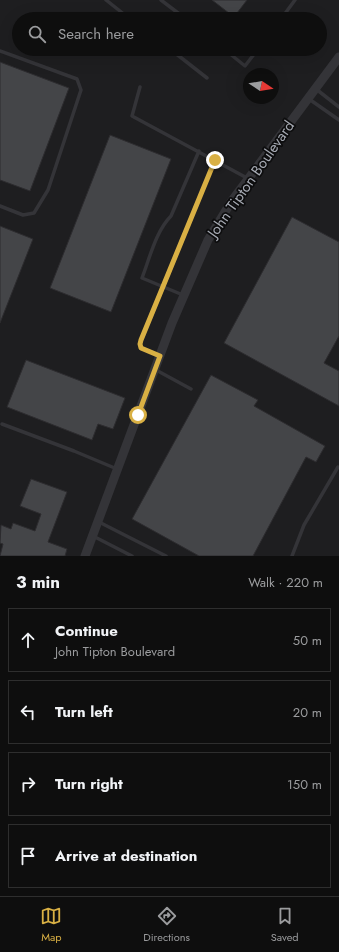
<!DOCTYPE html>
<html lang="en">
<head>
<meta charset="utf-8">
<style>
	:root { --surface:#0e0e0e; --page:#1c1c1c; --text:#f1f3f6; --muted:#9b9c9e; --line:#2e2e2e; --accent:#d9b044 }
	body { margin:0; font-family:Jost,sans-serif; background:var(--page); color:var(--text) }
	.compass { position:absolute; left:243px; top:68px; width:36px; height:36px; border-radius:50%; background:var(--surface); box-shadow:0 4px 16px #0002; rotate:102deg }
	.stop { position:absolute; width:12px; height:12px; margin:-9px; border:3px solid #d9b044; border-radius:50%; background:#fff }
	.stop.end { background:#d9b044; border-color:#fff; box-shadow:0 1px 4px #0008 }
	.list { margin:0; padding:0; list-style:none }
	h2 { display:flex; justify-content:space-between; align-items:center; height:52px; margin:0; padding:0 16px; font-size:17px }
	h2 small { font-size:13px; font-weight:400; color:var(--muted) }
	.list li { display:grid; grid-template-columns:26px 1fr auto; gap:12px; align-items:center; box-sizing:border-box; height:64px; margin:0 8px 8px; padding:0 8px; border:1px solid var(--line); border-radius:0px }
	.list b { display:block; font-size:15px; white-space:nowrap }
	.list p { margin:0; font-size:13px; white-space:nowrap; color:var(--muted) }
	.list em { font-size:13px; font-style:normal; color:var(--muted) }
	.icon { flex:none; width:22px; height:22px; fill:none; stroke:currentColor; stroke-width:2; stroke-linecap:round; stroke-linejoin:round }
	.map { position:relative; flex:none; width:339px; height:556px; overflow:hidden }
	.search { position:absolute; background:var(--surface); box-shadow:0 4px 16px #0002; left:12px; right:12px; top:12px; height:44px; display:flex; align-items:center; gap:10px; box-sizing:border-box; padding:0 14px; border-radius:22px; color:var(--muted); font-size:15px }
	.sheet { height:340px; background:var(--surface) }
	nav { display:flex; justify-content:space-around; align-items:center; box-sizing:border-box; height:56px; border-top:1px solid var(--line); background:var(--surface); font-size:11px; color:var(--muted) }
	nav a { display:grid; justify-items:center; gap:2px }
	nav .on { color:var(--accent) }
	.map>svg:first-child { display:block }
</style>
</head>
<body>
<div class="map">
<svg width="339" height="556" viewBox="0 0 339 556">
	<rect width="100%" height="100%" fill="#121213"/>
	<path fill="#1e1e20" fill-rule="evenodd" d="M 0,0 L 339,0 L 339,556 L 0,556 ZM 19,19 L 320,19 L 320,49 L 19,49 ZM 249,74 L 273,74 L 273,98 L 249,98 Z"/>
	<path fill="#444548" stroke="#2d2c2f" d="M 212,0 L 247,0 L 234,17 Z
		M 0,62 L 69,88 L 30,191 L 0,180 Z
		M 110,135 L 171,159 L 111,312 L 50,288 Z
		M 292,217 L 339,242 L 339,336 L 324,363 L 339,371 L 339,406 L 224,343 Z
		M 0,226 L 33,239 L 0,323 Z
		M 26,360 L 125,398 L 113,429 L 98,424 L 92,440 L 7,407 Z
		M 211,375 L 258,400 L 254,406 L 325,446 L 316,462 L 306,457 L 253,556 L 199,556 L 132,519 Z
		M 31,479 L 67,492 L 48,542 L 67,549 L 65,556 L 0,556 L 3,544 L 0,543 L 1,525 L 11,529 L 13,523 L 35,531 L 41,514 L 20,506 Z"/>
	<g fill="none" stroke-linecap="round" stroke-linejoin="round">
		<path stroke="#343438" stroke-width="3.5" d="M 106,0 L 130,19
			M 161,0 L 186,19
			M 281,19 L 295,0
			M 170,49 L 207,78
			M 224,49 L 245,66 L 258,49
			M 0,51 L 77,79 L 81,90 L 48,190 L 34,213 L 23,215 L 0,206
			M 140,87 L 132,116 L 247,178
			M 316,89 L 339,107
			M 309,99 L 339,120
			M 183,295 L 142,278 C 150,257 156,231 171,216 L 199,151
			M 159,355 L 141,348 L 140,344 L 215,160
			M 156,370 L 191,389
			M 2,424 L 74,451 L 117,469
			M 99,522 L 166,556
			M 93,536 L 132,556
			M 292,556 L 304,525 L 338,467"/>
		<path stroke="#343438" stroke-width="9" d="M 85,556 L 172,323 L 208,240 L 231,202 L 339,57"/>
	</g>
	<g fill="none" stroke-linecap="round" stroke-linejoin="round">
		<path stroke="#d9b044" stroke-width="5" d="M 138,415 L 160,356 L 141,348 L 140,344 L 141,340 L 215,160"/>
	</g>
	<g text-anchor="middle" stroke-width="3.5" stroke-linejoin="round" paint-order="stroke">
		<g font-size="15" fill="#a5a9b2" stroke="#0d0d0e">
			<text transform="translate(251 179) rotate(-55)" y="5">John Tipton Boulevard</text>
		</g>
	</g>
</svg>
<svg class="compass" viewBox="-18 -18 36 36"><path d="M0-13l5 13h-10z" fill="#e53935"/><path d="M0 13l5-13h-10z" fill="#9b9c9e"/></svg>
<div class="stop" style="left:138px;top:415px"></div>
<div class="stop end" style="left:215px;top:160px"></div>
<div class="search"><svg class="icon" aria-label="search" viewBox="0 0 24 24"><circle cx="10" cy="10" r="6"/><path d="M15 15l6 6"/></svg>Search here</div>
</div>
<section class="sheet">
<h2>3 min<small>Walk · 220 m</small></h2>
<ul class="list">
<li><svg class="icon" aria-label="ahead" viewBox="0 0 24 24"><path d="M12 20V5M6 11l6-6 6 6"/></svg><div><b>Continue</b><p>John Tipton Boulevard</p></div><em>50 m</em></li>
<li><svg class="icon" aria-label="left" viewBox="0 0 24 24"><path d="M17 20v-9H6M10 6l-5 5 5 5"/></svg><div><b>Turn left</b></div><em>20 m</em></li>
<li><svg class="icon" aria-label="right" viewBox="0 0 24 24"><path d="M7 20v-9h11M14 6l5 5-5 5"/></svg><div><b>Turn right</b></div><em>150 m</em></li>
<li><svg class="icon" aria-label="arrive" viewBox="0 0 24 24"><path d="M6 21V4h12l-3 4 3 4H6"/></svg><div><b>Arrive at destination</b></div></li>
</ul>
</section>
<nav>
<a class="on"><svg class="icon" aria-label="map" viewBox="0 0 24 24"><path d="M3 6l6-2 6 2 6-2v14l-6 2-6-2-6 2zM9 4v14M15 6v14"/></svg>Map</a>
<a><svg class="icon" aria-label="directions" viewBox="0 0 24 24"><path d="M12 3l9 9-9 9-9-9zM9 14v-3h6M13 9l2 2-2 2"/></svg>Directions</a>
<a><svg class="icon" aria-label="saved" viewBox="0 0 24 24"><path d="M7 4h10v16l-5-4-5 4z"/></svg>Saved</a>
</nav>
</body>
</html>
